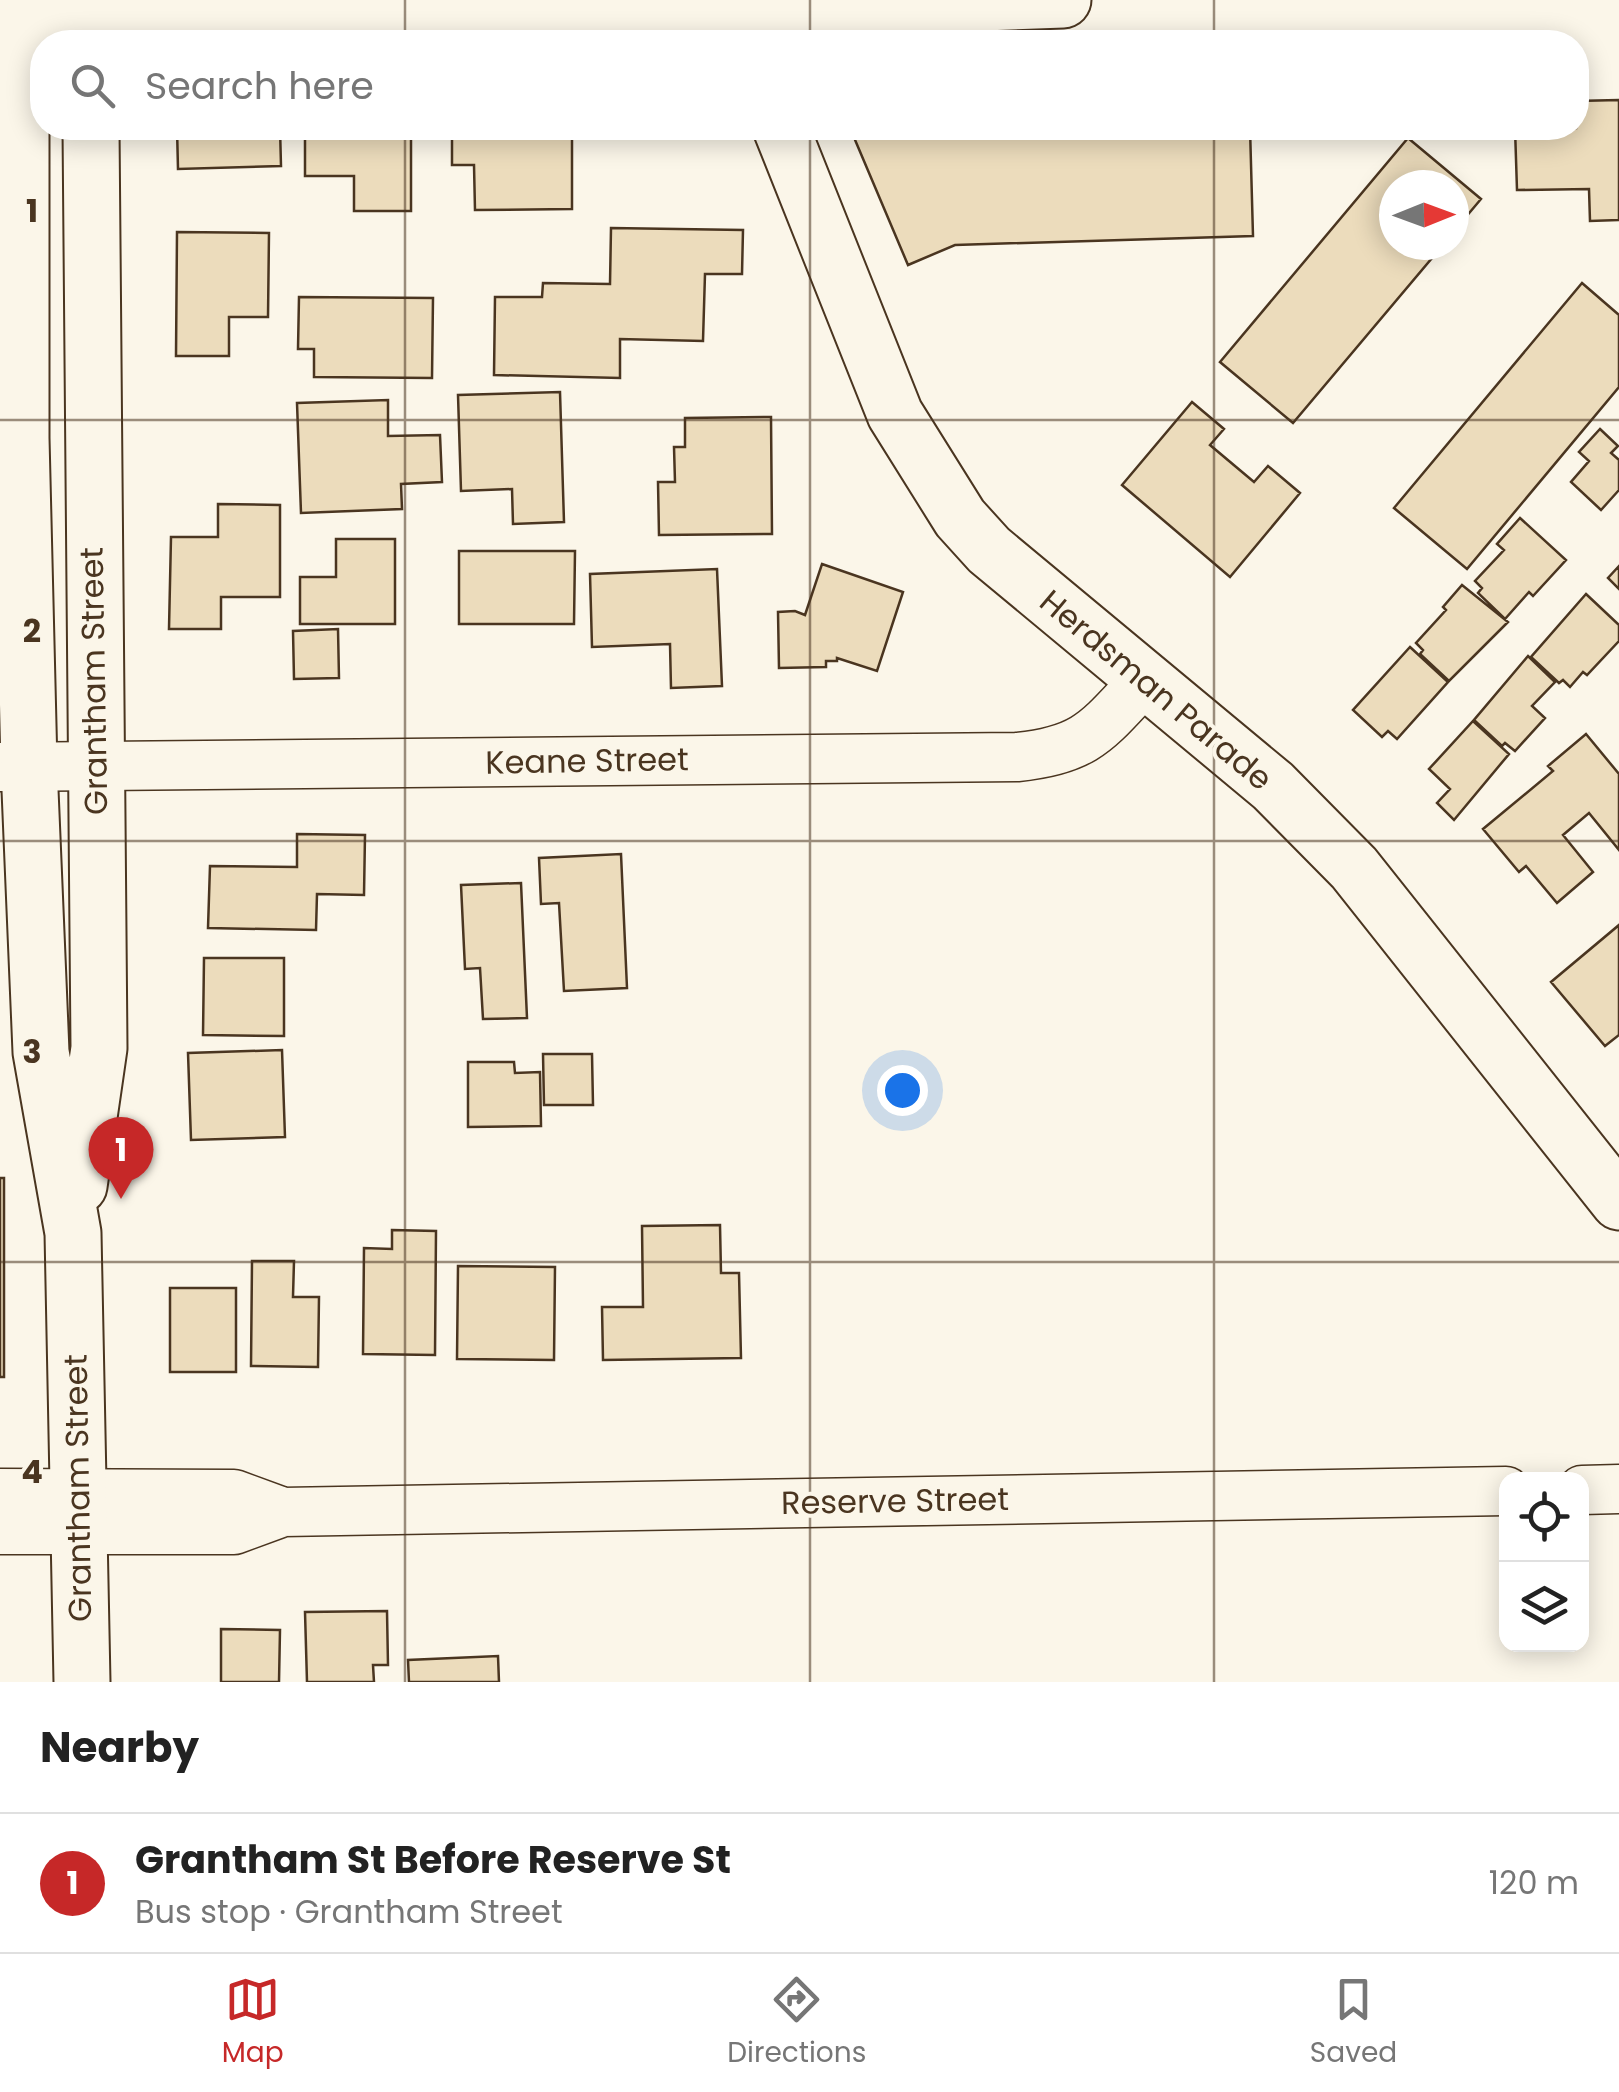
<!DOCTYPE html>
<html lang="en">
<head>
<meta charset="utf-8">
<style>
	:root { --surface:#fff; --page:#f6f6f6; --text:#222; --muted:#767676; --line:#e0e0e0; --accent:#c62828 }
	body { margin:0; font-family:Poppins,sans-serif; background:var(--page); color:var(--text) }
	.controls { position:absolute; right:30px; bottom:30px; display:grid; overflow:hidden; border-radius:20px; box-shadow:0 5px 25px #0003 }
	.controls button { width:90px; height:90px; display:grid; place-items:center; padding:0; border:0; border-bottom:2px solid var(--line); background:var(--surface); color:var(--text); font:50px sans-serif }
	.compass { position:absolute; left:1379px; top:170px; width:90px; height:90px; border-radius:50%; background:var(--surface); box-shadow:0 5px 25px #0003; rotate:89deg }
	.you { position:absolute; left:902px; top:1090px; width:35px; height:35px; margin:-25px; border:8px solid #fff; border-radius:50%; background:#1a73e8; box-shadow:0 0 0 15px #1a73e833 }
	.badge { display:grid; place-items:center; width:65px; height:65px; border-radius:50%; background:var(--accent); color:#fff; font-size:32px; font-weight:700 }
	.pin { position:absolute; translate:-50% -82px; filter:drop-shadow(0 2px 5px #0008) }
	.pin::after { content:''; position:absolute; top:52px; width:35px; height:30px; background:inherit; clip-path:polygon(0 0,100% 0,50% 100%) }
	.list { margin:0; padding:0; list-style:none }
	h2 { display:flex; justify-content:space-between; align-items:center; height:130px; margin:0; padding:0 40px; font-size:42px }
	h2 small { font-size:32px; font-weight:400; color:var(--muted) }
	.list li { display:grid; grid-template-columns:65px 1fr auto; gap:30px; align-items:center; box-sizing:border-box; height:140px; padding:0 40px; border-top:2px solid var(--line) }
	.list b { display:block; font-size:38px; white-space:nowrap }
	.list p { margin:0; font-size:32px; white-space:nowrap; color:var(--muted) }
	.list em { font-size:32px; font-style:normal; color:var(--muted) }
	.icon { flex:none; width:55px; height:55px; fill:none; stroke:currentColor; stroke-width:2; stroke-linecap:round; stroke-linejoin:round }
	.map { position:relative; flex:none; width:1619px; height:1682px; overflow:hidden }
	.search { position:absolute; background:var(--surface); box-shadow:0 5px 25px #0003; left:30px; right:30px; top:30px; height:110px; display:flex; align-items:center; gap:25px; box-sizing:border-box; padding:0 35px; border-radius:40px; color:var(--muted); font-size:38px }
	.sheet { height:270px; background:var(--surface) }
	nav { display:flex; justify-content:space-around; align-items:center; box-sizing:border-box; height:140px; border-top:2px solid var(--line); background:var(--surface); font-size:28px; color:var(--muted) }
	nav a { display:grid; justify-items:center; gap:5px }
	nav .on { color:var(--accent) }
	.map>svg:first-child { display:block }
</style>
</head>
<body>
<div class="map">
<svg width="1619" height="1682" viewBox="0 0 1619 1682">
	<rect width="100%" height="100%" fill="#fbf6e9"/>
	<path fill="#ecdcbc" stroke="#4a3520" stroke-width="2.5" d="M 1619,100 L 1619,220 L 1590,221 L 1589,189 L 1517,190 L 1515,128 L 1576,128 L 1576,101 Z
		M 177,128 L 280,128 L 281,166 L 178,169 Z
		M 305,128 L 411,128 L 411,211 L 354,211 L 354,176 L 305,176 Z
		M 452,128 L 572,128 L 572,209 L 475,210 L 474,165 L 452,165 Z
		M 850,128 L 1250,128 L 1253,236 L 955,245 L 908,265 Z
		M 1408,138 L 1481,199 L 1454,231 L 1454,185 L 1394,185 L 1394,245 L 1443,245 L 1293,423 L 1220,362 Z
		M 611,228 L 743,230 L 742,274 L 705,274 L 703,341 L 620,339 L 620,378 L 494,375 L 495,297 L 542,297 L 543,283 L 610,284 Z
		M 177,232 L 269,233 L 268,317 L 229,317 L 229,356 L 176,356 Z
		M 1582,283 L 1619,315 L 1619,387 L 1467,569 L 1394,508 Z
		M 299,297 L 433,298 L 432,378 L 314,377 L 314,349 L 298,349 Z
		M 560,392 L 564,522 L 513,524 L 512,489 L 461,491 L 458,395 Z
		M 388,400 L 388,436 L 440,435 L 442,482 L 401,484 L 402,509 L 301,513 L 297,403 Z
		M 1192,402 L 1224,429 L 1210,445 L 1254,482 L 1268,466 L 1300,493 L 1230,577 L 1122,485 Z
		M 771,417 L 772,534 L 659,535 L 658,482 L 675,482 L 674,447 L 685,447 L 685,418 Z
		M 1600,429 L 1618,446 L 1611,453 L 1619,460 L 1619,490 L 1601,510 L 1571,482 L 1589,461 L 1579,452 Z
		M 218,504 L 280,505 L 280,597 L 221,597 L 221,629 L 169,629 L 171,537 L 218,537 Z
		M 1520,518 L 1566,560 L 1533,596 L 1529,592 L 1505,619 L 1478,593 L 1482,588 L 1475,581 L 1504,550 L 1497,544 Z
		M 336,539 L 395,539 L 395,624 L 300,624 L 300,577 L 336,577 Z
		M 459,551 L 575,551 L 574,624 L 459,624 Z
		M 822,564 L 903,592 L 877,671 L 837,658 L 837,661 L 826,661 L 826,667 L 779,668 L 778,612 L 795,611 L 805,615 Z
		M 1619,566 L 1619,589 L 1608,578 Z
		M 717,569 L 722,686 L 671,688 L 670,644 L 592,647 L 590,574 Z
		M 1462,585 L 1508,622 L 1449,681 L 1420,654 L 1423,650 L 1416,643 L 1446,610 L 1443,607 Z
		M 1586,594 L 1619,625 L 1619,641 L 1587,675 L 1583,672 L 1570,687 L 1563,680 L 1559,683 L 1531,657 Z
		M 338,629 L 339,678 L 294,679 L 293,631 Z
		M 1410,647 L 1448,682 L 1397,739 L 1388,731 L 1382,737 L 1353,710 Z
		M 1528,656 L 1555,682 L 1532,706 L 1545,718 L 1515,751 L 1505,743 L 1502,746 L 1474,720 Z
		M 1473,721 L 1509,754 L 1454,820 L 1437,803 L 1450,789 L 1429,769 Z
		M 1586,734 L 1619,774 L 1619,850 L 1589,813 L 1563,835 L 1593,872 L 1557,903 L 1526,866 L 1519,872 L 1483,829 L 1553,771 L 1548,766 Z
		M 297,834 L 365,835 L 364,895 L 317,894 L 316,930 L 208,928 L 210,866 L 297,867 Z
		M 621,854 L 627,988 L 564,991 L 559,903 L 541,904 L 539,858 Z
		M 521,883 L 527,1018 L 483,1019 L 480,968 L 465,969 L 461,885 Z
		M 1619,925 L 1619,1035 L 1605,1046 L 1551,982 Z
		M 204,958 L 284,958 L 284,1036 L 203,1035 Z
		M 282,1050 L 285,1137 L 191,1140 L 188,1053 Z
		M 543,1054 L 592,1054 L 593,1105 L 544,1105 Z
		M 468,1062 L 514,1062 L 515,1073 L 540,1072 L 541,1126 L 468,1127 Z
		M 0,1178 L 4,1178 L 4,1377 L 0,1377 Z
		M 720,1225 L 721,1273 L 739,1273 L 741,1358 L 603,1360 L 602,1307 L 643,1307 L 642,1226 Z
		M 392,1230 L 436,1231 L 435,1355 L 363,1354 L 364,1248 L 392,1249 Z
		M 252,1261 L 294,1261 L 293,1297 L 319,1297 L 318,1367 L 251,1366 Z
		M 458,1266 L 555,1267 L 554,1360 L 457,1359 Z
		M 170,1288 L 236,1288 L 236,1372 L 170,1372 Z
		M 387,1611 L 388,1665 L 373,1665 L 374,1682 L 307,1682 L 305,1612 Z
		M 221,1629 L 280,1630 L 279,1682 L 221,1682 Z
		M 498,1656 L 499,1682 L 409,1682 L 408,1660 Z"/>
	<g fill="none" stroke-linecap="round" stroke-linejoin="round">
		<g stroke="#4a3520" stroke-width="51">
			<path id="minor" d="M 0,767 L 1017,757 C 1089,750 1099,728 1146,679
				M 1582,1490 L 1619,1489
				M 0,1493 L 234,1494 L 283,1512
				M 0,1530 L 234,1530 L 283,1512 L 1506,1491"/>
		</g>
		<g stroke="#4a3520" stroke-width="59">
			<path id="major" d="M 21,0 L 21,438 L 29,766 L 41,1052 L 73,1233 L 82,1682
				M 0,26 L 735,12 L 1063,0
				M 781,128 L 895,414 L 960,518 L 989,550 L 1273,786 L 1354,868 L 1619,1202
				M 79,1186 L 99,1048 L 91,128"/>
		</g>
		<use href="#minor" stroke="#fbf6e9" stroke-width="48"/>
		<use href="#major" stroke="#fbf6e9" stroke-width="55"/>
	</g>
	<path fill="none" stroke="#4a3520" stroke-width="2.5" stroke-opacity="0.55" d="M 405,0 L 405,42M 810,0 L 810,42M 1214,0 L 1214,42M 405,128 L 405,1682M 810,128 L 810,1682M 1214,128 L 1214,1682M 0,420 L 1619,420M 0,841 L 1619,841M 0,1262 L 1619,1262"/>
	<g text-anchor="middle" stroke-width="8" stroke-linejoin="round" paint-order="stroke">
		<g font-size="32" fill="#4a3520" stroke="#fbf6e9">
			<text transform="translate(94 681) rotate(-91)" y="11">Grantham Street</text>
			<text transform="translate(1156 690) rotate(40)" y="11">Herdsman Parade</text>
			<text transform="translate(587 761) rotate(-1)" y="11">Keane Street</text>
			<text transform="translate(78 1488) rotate(-91)" y="11">Grantham Street</text>
			<text transform="translate(895 1501) rotate(-1)" y="11">Reserve Street</text>
		</g>
	</g>
	<g font-size="32" text-anchor="middle" font-weight="bold" fill="#4a3520" stroke="#fbf6e9" stroke-width="8" stroke-linejoin="round" paint-order="stroke">
		<text x="32" y="222">1</text>
		<text x="32" y="642">2</text>
		<text x="32" y="1063">3</text>
		<text x="32" y="1483">4</text>
	</g>
</svg>
<div class="controls">
<button><svg class="icon" aria-label="locate" viewBox="0 0 24 24"><circle cx="12" cy="12" r="6"/><path d="M12 2v4M12 18v4M2 12h4M18 12h4"/></svg></button>
<button><svg class="icon" aria-label="layers" viewBox="0 0 24 24"><path d="M12 4l9 5-9 5-9-5zM3 14l9 5 9-5"/></svg></button>
</div>
<svg class="compass" viewBox="-18 -18 36 36"><path d="M0-13l5 13h-10z" fill="#e53935"/><path d="M0 13l5-13h-10z" fill="#767676"/></svg>
<div class="you"></div>
<div class="pin badge" style="left:121px;top:1199px">1</div>
<div class="search"><svg class="icon" aria-label="search" viewBox="0 0 24 24"><circle cx="10" cy="10" r="6"/><path d="M15 15l6 6"/></svg>Search here</div>
</div>
<section class="sheet">
<h2>Nearby<small></small></h2>
<ul class="list">
<li><span class="badge">1</span><div><b>Grantham St Before Reserve St</b><p>Bus stop · Grantham Street</p></div><em>120 m</em></li>
</ul>
</section>
<nav>
<a class="on"><svg class="icon" aria-label="map" viewBox="0 0 24 24"><path d="M3 6l6-2 6 2 6-2v14l-6 2-6-2-6 2zM9 4v14M15 6v14"/></svg>Map</a>
<a><svg class="icon" aria-label="directions" viewBox="0 0 24 24"><path d="M12 3l9 9-9 9-9-9zM9 14v-3h6M13 9l2 2-2 2"/></svg>Directions</a>
<a><svg class="icon" aria-label="saved" viewBox="0 0 24 24"><path d="M7 4h10v16l-5-4-5 4z"/></svg>Saved</a>
</nav>
</body>
</html>
